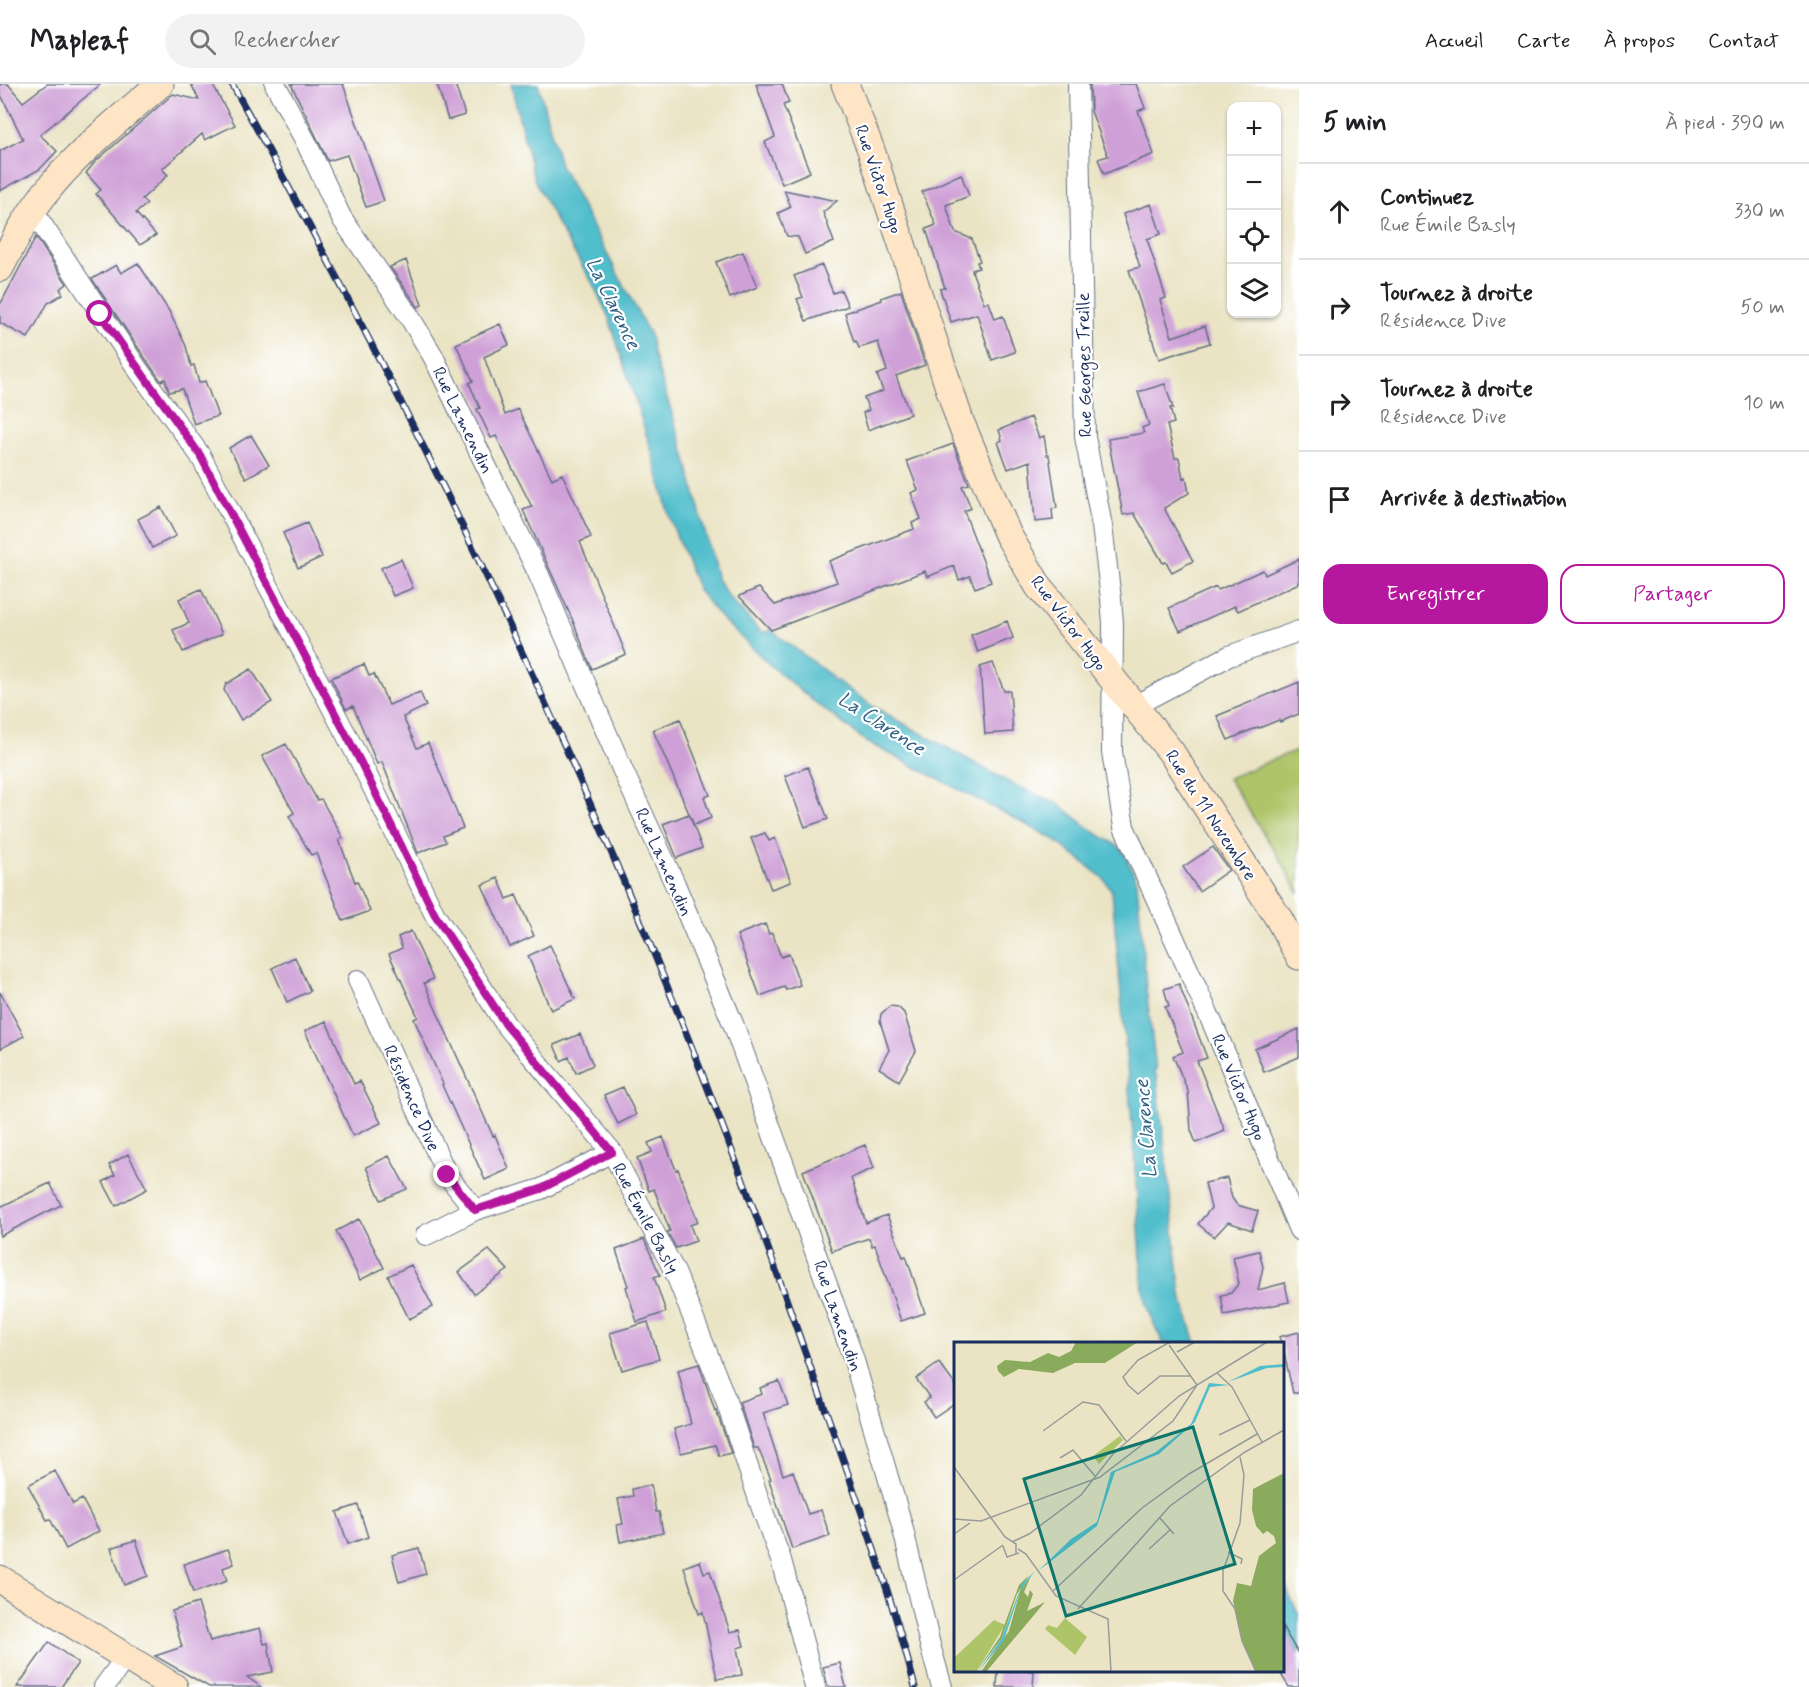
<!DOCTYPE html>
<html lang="fr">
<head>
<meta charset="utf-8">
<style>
	:root { --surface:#fff; --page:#f2f2f2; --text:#202124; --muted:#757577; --line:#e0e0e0; --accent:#b5179e }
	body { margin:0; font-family:Mynerve,sans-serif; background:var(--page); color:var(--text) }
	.controls { position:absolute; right:18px; top:18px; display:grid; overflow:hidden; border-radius:12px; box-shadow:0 2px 4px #0004 }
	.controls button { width:54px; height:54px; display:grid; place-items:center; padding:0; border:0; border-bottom:2px solid var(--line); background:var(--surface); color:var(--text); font:30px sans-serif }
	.stop { position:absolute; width:18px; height:18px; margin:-14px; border:4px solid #b5179e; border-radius:50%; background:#fff }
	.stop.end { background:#b5179e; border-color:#fff; box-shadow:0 2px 6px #0008 }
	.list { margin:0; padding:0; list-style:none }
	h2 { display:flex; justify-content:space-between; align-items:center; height:78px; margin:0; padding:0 24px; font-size:26px }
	h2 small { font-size:20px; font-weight:400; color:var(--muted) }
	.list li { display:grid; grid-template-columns:39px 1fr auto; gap:18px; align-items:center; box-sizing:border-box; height:96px; padding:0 24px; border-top:2px solid var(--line) }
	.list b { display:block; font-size:22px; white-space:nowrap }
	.list p { margin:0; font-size:20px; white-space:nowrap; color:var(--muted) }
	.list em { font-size:20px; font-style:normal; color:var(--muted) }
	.actions { display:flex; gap:12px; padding:18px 24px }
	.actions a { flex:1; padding:14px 0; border:2px solid var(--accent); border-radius:18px; text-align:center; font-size:21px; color:var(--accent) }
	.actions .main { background:var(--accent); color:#fff }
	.icon { flex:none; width:33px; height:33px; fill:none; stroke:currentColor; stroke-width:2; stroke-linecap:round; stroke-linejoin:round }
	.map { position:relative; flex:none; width:1299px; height:1603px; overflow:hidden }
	header { display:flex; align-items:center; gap:36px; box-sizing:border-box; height:84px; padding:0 30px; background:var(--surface); border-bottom:2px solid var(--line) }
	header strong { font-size:28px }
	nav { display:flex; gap:33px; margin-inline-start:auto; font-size:21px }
	.search { width:420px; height:54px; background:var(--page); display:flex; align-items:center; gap:15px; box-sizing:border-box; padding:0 21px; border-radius:33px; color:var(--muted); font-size:22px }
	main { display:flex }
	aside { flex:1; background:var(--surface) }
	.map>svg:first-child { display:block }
</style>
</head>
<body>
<header>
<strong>Mapleaf</strong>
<div class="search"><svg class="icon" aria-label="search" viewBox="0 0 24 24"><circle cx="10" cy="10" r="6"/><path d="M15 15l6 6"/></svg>Rechercher</div>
<nav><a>Accueil</a><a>Carte</a><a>À propos</a><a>Contact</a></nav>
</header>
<main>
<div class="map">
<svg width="1299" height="1603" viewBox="0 0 1299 1603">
	<rect width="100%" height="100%" fill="#fff"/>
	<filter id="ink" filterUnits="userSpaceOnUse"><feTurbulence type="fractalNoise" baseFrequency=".0167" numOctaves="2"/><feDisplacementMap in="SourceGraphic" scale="12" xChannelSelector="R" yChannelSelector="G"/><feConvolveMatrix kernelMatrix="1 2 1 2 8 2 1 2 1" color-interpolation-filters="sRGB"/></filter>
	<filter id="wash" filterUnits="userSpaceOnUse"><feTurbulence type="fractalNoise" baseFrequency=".008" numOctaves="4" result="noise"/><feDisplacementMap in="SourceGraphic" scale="24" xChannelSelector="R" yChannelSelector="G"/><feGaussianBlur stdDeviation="1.35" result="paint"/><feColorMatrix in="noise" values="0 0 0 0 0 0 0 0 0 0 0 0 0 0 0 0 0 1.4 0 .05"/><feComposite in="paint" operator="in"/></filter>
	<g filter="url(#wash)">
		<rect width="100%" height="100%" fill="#eae4c4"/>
		<path fill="#aec468" stroke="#647a63" stroke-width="1.5" d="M 1299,665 L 1299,810 L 1283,780 L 1228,694 Z"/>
		<path fill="#51becc" stroke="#367695" stroke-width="1.5" d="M 511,0 L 538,0 L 560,81 L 650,251 L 653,269 L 685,371 L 717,495 L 730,515 L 762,549 L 771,546 L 830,591 L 834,597 L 836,596 L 874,623 L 1014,701 L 1057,719 L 1093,747 L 1120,763 L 1126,773 L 1137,797 L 1146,904 L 1156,985 L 1154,986 L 1157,994 L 1181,1211 L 1196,1259 L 1163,1259 L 1153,1238 L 1143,1207 L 1133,1052 L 1112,807 L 1103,794 L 1052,754 L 867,658 L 812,616 L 772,583 L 720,533 L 698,506 L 670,435 L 652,368 L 609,234 L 592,198 L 560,145 L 534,95 Z
			M 1283,1490 L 1289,1511 L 1299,1531 L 1299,1571 L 1283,1542 Z"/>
		<g id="blocks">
			<path fill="#cfa0d7" d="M 0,0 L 8,0 L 23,18 L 47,0 L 101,0 L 40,51 L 57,67 L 40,85 L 0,107 L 0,67 L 23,55 L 0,9 Z
				M 191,0 L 212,0 L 235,41 L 205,56 L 202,50 L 162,85 L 168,91 L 142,115 L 147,120 L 136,129 L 156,151 L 140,161 L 96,110 L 101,106 L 86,89 L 96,77 L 173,10 L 199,16 Z
				M 291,0 L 343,0 L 384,117 L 366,123 L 347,71 L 328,77 Z
				M 437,0 L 455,0 L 465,31 L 448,36 Z
				M 756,0 L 782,0 L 789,19 L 783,21 L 810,88 L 782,100 L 765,58 L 775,53 Z
				M 1090,0 L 1136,0 L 1145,24 L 1138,27 L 1154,70 L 1104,90 L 1098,75 L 1108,72 L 1091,27 Z
				M 961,90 L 969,112 L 946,121 L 955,148 L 972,155 L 980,177 L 977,178 L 979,184 L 972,186 L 973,190 L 984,219 L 989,218 L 995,235 L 1003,232 L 1015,268 L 992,276 L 977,230 L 951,238 L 940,205 L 945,204 L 926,145 L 936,141 L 922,108 Z
				M 784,106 L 837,117 L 823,128 L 834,158 L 805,170 L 798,153 L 787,152 L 778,129 L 791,123 Z
				M 1151,120 L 1161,150 L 1147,155 L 1166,214 L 1160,216 L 1172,253 L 1205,242 L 1210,259 L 1159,275 L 1129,186 L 1140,183 L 1123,130 Z
				M 36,153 L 67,200 L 60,205 L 63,210 L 48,219 L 28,254 L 0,239 L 0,221 Z
				M 743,168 L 757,203 L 730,214 L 716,178 Z
				M 406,176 L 422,221 L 418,223 L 390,183 Z
				M 138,179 L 169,227 L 186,262 L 191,282 L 194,281 L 199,299 L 205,297 L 218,332 L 194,340 L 182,305 L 169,308 L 165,295 L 161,297 L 149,280 L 92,195 L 116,181 L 121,189 Z
				M 822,181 L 833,209 L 841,206 L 848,222 L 806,237 L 797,215 L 803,213 L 794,192 Z
				M 901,207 L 925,281 L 896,292 L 910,330 L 868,346 L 863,329 L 869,326 L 864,314 L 883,307 L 877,291 L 887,287 L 878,258 L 859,264 L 856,257 L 854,258 L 845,229 L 882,216 L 881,214 Z
				M 500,240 L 509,261 L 484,273 L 505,331 L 518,325 L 552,395 L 562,390 L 569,404 L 591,453 L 580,458 L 626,570 L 592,585 L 573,537 L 523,426 L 532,423 L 496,352 L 491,354 L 477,325 L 480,324 L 469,299 L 473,297 L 456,260 Z
				M 1165,300 L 1173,324 L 1170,324 L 1174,339 L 1167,341 L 1175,374 L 1179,374 L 1183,394 L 1186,393 L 1189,409 L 1164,424 L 1193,477 L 1172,488 L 1166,478 L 1163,479 L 1134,429 L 1123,431 L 1108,355 L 1144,349 L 1142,344 L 1149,341 L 1138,308 Z
				M 1031,333 L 1039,354 L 1044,352 L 1047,371 L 1049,371 L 1057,424 L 1052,425 L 1053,436 L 1035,438 L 1030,377 L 1008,385 L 998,358 L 1002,356 L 999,346 Z
				M 251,351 L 269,381 L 246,394 L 229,364 Z
				M 953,360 L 969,400 L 962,402 L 971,424 L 964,427 L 991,498 L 975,504 L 970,492 L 959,496 L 954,482 L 927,493 L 925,487 L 771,546 L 739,512 L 759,504 L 775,521 L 837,498 L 829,477 L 914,445 L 912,439 L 921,435 L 911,409 L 918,406 L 907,377 Z
				M 161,423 L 176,452 L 152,464 L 138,435 Z
				M 307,439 L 322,473 L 298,484 L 283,449 Z
				M 401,475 L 413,504 L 393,512 L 381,484 Z
				M 1299,475 L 1299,499 L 1238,527 L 1235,522 L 1180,547 L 1169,524 L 1216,503 L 1218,506 L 1263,486 L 1265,491 Z
				M 201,505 L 222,550 L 183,568 L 173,546 L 189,539 L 179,515 Z
				M 1007,537 L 1013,554 L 978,568 L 971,551 Z
				M 993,579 L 1004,607 L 1010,607 L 1013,648 L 985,650 L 980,583 Z
				M 364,580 L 369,592 L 374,590 L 389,621 L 420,608 L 426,622 L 403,633 L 417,664 L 428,659 L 463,744 L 443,752 L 446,758 L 418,769 L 382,678 L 377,680 L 353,622 L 346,625 L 331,594 Z
				M 251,585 L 272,618 L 241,636 L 224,606 L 226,600 Z
				M 1299,598 L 1299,630 L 1280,638 L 1279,636 L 1259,644 L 1258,643 L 1228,656 L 1217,632 Z
				M 680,635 L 710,711 L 704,713 L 711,734 L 694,741 L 653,646 Z
				M 286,660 L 317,716 L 321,715 L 343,754 L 339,756 L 355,798 L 357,797 L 370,827 L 343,837 L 316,769 L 311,771 L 289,732 L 294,729 L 262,672 Z
				M 808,683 L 828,735 L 805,743 L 785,692 Z
				M 689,730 L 702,764 L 677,774 L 663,740 Z
				M 765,749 L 769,757 L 775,754 L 791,798 L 771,805 L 751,754 Z
				M 1213,763 L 1229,786 L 1199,807 L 1183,783 Z
				M 498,794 L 507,815 L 516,811 L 534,852 L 510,863 L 482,801 Z
				M 765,840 L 769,850 L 772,849 L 781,873 L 789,870 L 800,901 L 786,906 L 784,903 L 760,912 L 737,851 Z
				M 411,847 L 433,895 L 424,899 L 493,1052 L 495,1051 L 509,1085 L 485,1096 L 442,1001 L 443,1000 L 414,935 L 418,933 L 389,870 L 402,864 L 398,853 Z
				M 550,861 L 575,915 L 551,926 L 528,872 Z
				M 295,873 L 310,907 L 287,918 L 272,884 Z
				M 1179,900 L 1207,974 L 1197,977 L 1225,1047 L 1196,1059 L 1191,1046 L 1188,1007 L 1173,972 L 1183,968 L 1165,923 L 1169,922 L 1164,905 Z
				M 0,908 L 24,952 L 0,965 Z
				M 890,922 L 898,923 L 904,929 L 916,967 L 899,997 L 879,984 L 889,966 L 880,937 L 881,930 Z
				M 326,937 L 354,1000 L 360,997 L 381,1039 L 353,1052 L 305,947 Z
				M 1299,945 L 1299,973 L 1264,988 L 1255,965 Z
				M 580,950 L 593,981 L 576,989 L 569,973 L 561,977 L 554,961 Z
				M 623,1003 L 636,1031 L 618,1040 L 604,1011 Z
				M 663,1053 L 676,1086 L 678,1085 L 698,1138 L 690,1141 L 696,1157 L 676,1164 L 667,1148 L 670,1147 L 654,1105 L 649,1107 L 637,1074 L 652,1068 L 648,1059 Z
				M 865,1061 L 874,1084 L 851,1094 L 866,1139 L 887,1131 L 903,1173 L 906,1172 L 925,1229 L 901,1237 L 875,1161 L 872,1162 L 869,1154 L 832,1167 L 803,1087 Z
				M 128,1070 L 147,1105 L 116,1122 L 103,1098 L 115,1091 L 109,1081 Z
				M 389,1072 L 407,1105 L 381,1116 L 366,1083 Z
				M 1227,1094 L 1232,1114 L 1237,1121 L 1258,1127 L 1252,1146 L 1228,1138 L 1214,1153 L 1198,1140 L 1211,1124 L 1205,1099 Z
				M 50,1099 L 61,1121 L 0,1152 L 0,1123 Z
				M 359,1135 L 384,1184 L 360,1196 L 336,1147 Z
				M 644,1155 L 660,1191 L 654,1193 L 666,1228 L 637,1238 L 626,1203 L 628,1202 L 616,1166 Z
				M 489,1166 L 508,1186 L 474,1210 L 459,1188 Z
				M 1259,1167 L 1263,1183 L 1258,1206 L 1285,1199 L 1289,1218 L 1224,1231 L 1221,1211 L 1231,1209 L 1239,1199 L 1233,1173 Z
				M 411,1181 L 433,1223 L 409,1235 L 388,1192 Z
				M 648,1238 L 659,1275 L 622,1286 L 610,1249 Z
				M 1299,1248 L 1299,1309 L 1293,1309 L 1282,1260 L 1279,1253 Z
				M 939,1279 L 956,1302 L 956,1318 L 934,1333 L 924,1318 L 930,1314 L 916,1295 Z
				M 699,1280 L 715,1327 L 716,1326 L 731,1369 L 719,1372 L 715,1361 L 681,1369 L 674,1345 L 691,1340 L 678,1286 Z
				M 779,1297 L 788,1321 L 763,1329 L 783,1391 L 793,1387 L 808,1430 L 821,1426 L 830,1452 L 792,1465 L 769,1396 L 771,1395 L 758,1364 L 754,1364 L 739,1318 L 762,1310 L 760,1304 Z
				M 55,1387 L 73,1420 L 82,1415 L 99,1447 L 66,1465 L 50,1435 L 47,1436 L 28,1401 Z
				M 651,1401 L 656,1428 L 659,1428 L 663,1449 L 620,1458 L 617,1441 L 623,1440 L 618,1415 L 633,1412 L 632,1405 Z
				M 358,1421 L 368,1453 L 348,1460 L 337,1428 Z
				M 136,1456 L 148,1492 L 124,1501 L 111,1464 Z
				M 419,1464 L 426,1490 L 399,1498 L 392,1471 Z
				M 228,1465 L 234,1480 L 223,1484 L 227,1497 L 193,1509 L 184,1480 Z
				M 700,1477 L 704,1489 L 710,1487 L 730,1548 L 740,1546 L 744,1562 L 737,1564 L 742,1591 L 717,1595 L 703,1528 L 699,1530 L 684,1483 Z
				M 198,1519 L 210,1557 L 260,1544 L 264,1560 L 268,1559 L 273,1588 L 247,1593 L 261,1603 L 209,1603 L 155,1572 L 182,1563 L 172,1527 Z
				M 1282,1542 L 1299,1571 L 1299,1603 L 1289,1603 L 1282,1592 Z
				M 49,1558 L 78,1579 L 61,1603 L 17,1603 Z
				M 840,1579 L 846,1603 L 828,1603 L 823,1583 Z
				M 998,1587 L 1034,1587 L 1033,1603 L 997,1603 Z"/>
		</g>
	</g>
	<g filter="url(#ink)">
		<use href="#blocks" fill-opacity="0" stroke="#636e82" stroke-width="1.5"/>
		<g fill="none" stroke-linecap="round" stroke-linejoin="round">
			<g stroke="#636e82" stroke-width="22">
				<path id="street" d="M 275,0 L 306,58 L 341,133 L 409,232 L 433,272 L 538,489 L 623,687 L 675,800 L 734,942 L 853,1273 L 902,1441 L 930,1561 L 942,1603
					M 1078,0 L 1085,353 L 1102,442 L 1111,515 L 1113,539 L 1112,668 L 1124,743 L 1215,945 L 1299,1146
					M 31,129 L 39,136 L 139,287 L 200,371 L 360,677 L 435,831 L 506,941 L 612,1068 L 675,1188 L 725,1314 L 761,1422 L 781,1476 L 815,1603
					M 1134,622 L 1229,572 L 1299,547
					M 358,896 L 447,1091 L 475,1126
					M 426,1151 L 475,1126 L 541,1105 L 612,1068
					M 104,1603 L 126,1573"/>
			</g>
			<g stroke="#636e82" stroke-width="29">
				<path id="secondary" d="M 845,0 L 871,66 L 960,337 L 1008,451 L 1039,503 L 1171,668 L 1279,835 L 1299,872
					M 0,184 C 13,159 26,134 43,112 C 75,70 120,35 160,0
					M 0,1495 L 174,1603"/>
			</g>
			<use href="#street" stroke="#fff" stroke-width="20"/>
			<use href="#secondary" stroke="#fde5c5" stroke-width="27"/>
			<g stroke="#1b2f5e" stroke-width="7">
				<path id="rail" d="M 232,0 C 453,396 644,809 794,1237 C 836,1358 883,1479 915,1603"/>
			</g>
			<use href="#rail" stroke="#fff" stroke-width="4.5" stroke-dasharray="14" stroke-linecap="butt"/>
		</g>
	</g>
	<g fill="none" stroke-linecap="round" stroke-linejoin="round" filter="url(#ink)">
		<path stroke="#b5179e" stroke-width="8" d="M 100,230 L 200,371 L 360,677 L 435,831 L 506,941 L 612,1068 L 541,1105 L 475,1126 L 447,1091"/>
	</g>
	<g text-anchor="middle" stroke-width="4.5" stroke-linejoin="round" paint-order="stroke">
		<g font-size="18" fill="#1b2f5e" stroke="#fff">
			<text transform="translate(879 95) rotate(71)" y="6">Rue Victor Hugo</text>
			<text transform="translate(1084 281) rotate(-91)" y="6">Rue Georges Treille</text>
			<text transform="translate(463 336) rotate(64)" y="6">Rue Lamendin</text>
			<text transform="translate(1069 539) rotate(53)" y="6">Rue Victor Hugo</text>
			<text transform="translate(1211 731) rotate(57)" y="6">Rue du 11 Novembre</text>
			<text transform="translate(664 778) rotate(66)" y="6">Rue Lamendin</text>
			<text transform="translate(1239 1003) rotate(67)" y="6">Rue Victor Hugo</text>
			<text transform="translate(412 1014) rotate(66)" y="6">Résidence Dive</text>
			<text transform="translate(646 1134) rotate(62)" y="6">Rue Émile Basly</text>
			<text transform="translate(838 1232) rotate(71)" y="6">Rue Lamendin</text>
		</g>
		<g font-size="20" font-style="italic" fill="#2e6184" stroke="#fff">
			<text transform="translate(614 219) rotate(64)" y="7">La Clarence</text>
			<text transform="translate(882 639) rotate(33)" y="7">La Clarence</text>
			<text transform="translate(1145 1045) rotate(-95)" y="7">La Clarence</text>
		</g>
	</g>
	<g transform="translate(954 1258)">
		<rect width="330" height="330" fill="#eae4c4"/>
		<path d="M 166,94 L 169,98 L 145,122 L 139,114 ZM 111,276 L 133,295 L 121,313 L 91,287 L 94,283 L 103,286 ZM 40,278 L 51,283 L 22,330 L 0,330 L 0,316 Z" fill="#aec468"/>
		<path d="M 122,0 L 184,0 L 151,21 L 121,21 L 99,31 L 65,27 L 50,35 L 44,29 L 43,24 L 51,18 L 76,20 L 94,11 L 105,15 L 117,9 ZM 330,131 L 330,330 L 302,330 L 288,299 L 279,259 L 283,241 L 297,244 L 305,214 L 322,201 L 320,194 L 313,189 L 309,192 L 302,184 L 298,168 L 299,147 ZM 75,233 L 63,252 L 48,296 L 22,330 L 46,295 L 65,243 ZM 77,234 L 70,250 L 74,255 L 76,248 L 79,252 L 73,269 L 91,260 L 32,330 L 27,330 L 55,289 L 66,249 Z" fill="#8aaa5c"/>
		<path d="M 330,22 L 330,25 L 313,26 L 274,40 L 306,24 ZM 255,41 L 275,43 L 256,45 L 241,80 L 205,112 L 161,130 L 143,184 L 84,229 L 117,197 L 143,180 L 157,130 L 202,110 L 237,82 ZM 81,229 L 66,249 L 50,298 L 24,330 L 48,296 L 68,242 Z" fill="#51becc"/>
		<path fill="none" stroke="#979c9b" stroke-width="1.5" d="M 216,0 L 184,18 L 169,35 L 174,43 L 184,52 L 206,34 L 237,34M 223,10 L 241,0M 263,31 L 278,45 L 308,100M 89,89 L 129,60 L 145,63 L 172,99M 265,93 L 296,78M 286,115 L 290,133 L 286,181 L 269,229 L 269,249 L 281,267 L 288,299 L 302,330M 106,116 L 119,108 L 141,134M 0,125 L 51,195 L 62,202 L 62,212M 205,175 L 220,192M 0,177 L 27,179 L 146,135 L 219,79 L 243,43 L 215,3M 0,192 L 16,181M 58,200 L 75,192 L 127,153 L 159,112 L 225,54 L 313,0M 49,204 L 53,215 L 65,211M 64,207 L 72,212 L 102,254 L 154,277 L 157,330M 195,207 L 216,188M 274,210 L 288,217 L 287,222M 0,238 L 49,203M 98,250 L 188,166 L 235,132 L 303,92M 124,267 L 216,164 L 291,110 L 330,88"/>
		<path fill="#0f766e" fill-opacity="0.15" stroke="#0f766e" stroke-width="3" d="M 239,85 L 281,222 L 112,274 L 70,137 Z"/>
		<rect width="330" height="330" fill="none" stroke="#1b2f5e" stroke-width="3"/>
	</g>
</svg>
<div class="controls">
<button>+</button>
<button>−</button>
<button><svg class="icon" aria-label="locate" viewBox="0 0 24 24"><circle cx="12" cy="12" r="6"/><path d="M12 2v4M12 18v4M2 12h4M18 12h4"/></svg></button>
<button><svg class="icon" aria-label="layers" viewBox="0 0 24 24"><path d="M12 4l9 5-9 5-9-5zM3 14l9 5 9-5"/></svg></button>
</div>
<div class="stop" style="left:100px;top:230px"></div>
<div class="stop end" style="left:447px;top:1091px"></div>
</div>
<aside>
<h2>5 min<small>À pied · 390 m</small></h2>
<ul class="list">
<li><svg class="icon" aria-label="ahead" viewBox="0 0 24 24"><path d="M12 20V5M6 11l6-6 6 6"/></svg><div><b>Continuez</b><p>Rue Émile Basly</p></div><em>330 m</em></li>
<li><svg class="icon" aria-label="right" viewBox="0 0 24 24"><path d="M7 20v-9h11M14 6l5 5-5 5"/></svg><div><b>Tournez à droite</b><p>Résidence Dive</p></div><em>50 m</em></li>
<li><svg class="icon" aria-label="right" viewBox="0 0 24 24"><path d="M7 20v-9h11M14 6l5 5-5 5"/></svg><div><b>Tournez à droite</b><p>Résidence Dive</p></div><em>10 m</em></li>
<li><svg class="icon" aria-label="arrive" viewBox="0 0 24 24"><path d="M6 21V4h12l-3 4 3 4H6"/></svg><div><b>Arrivée à destination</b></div></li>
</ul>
<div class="actions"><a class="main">Enregistrer</a><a>Partager</a></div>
</aside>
</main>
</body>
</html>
